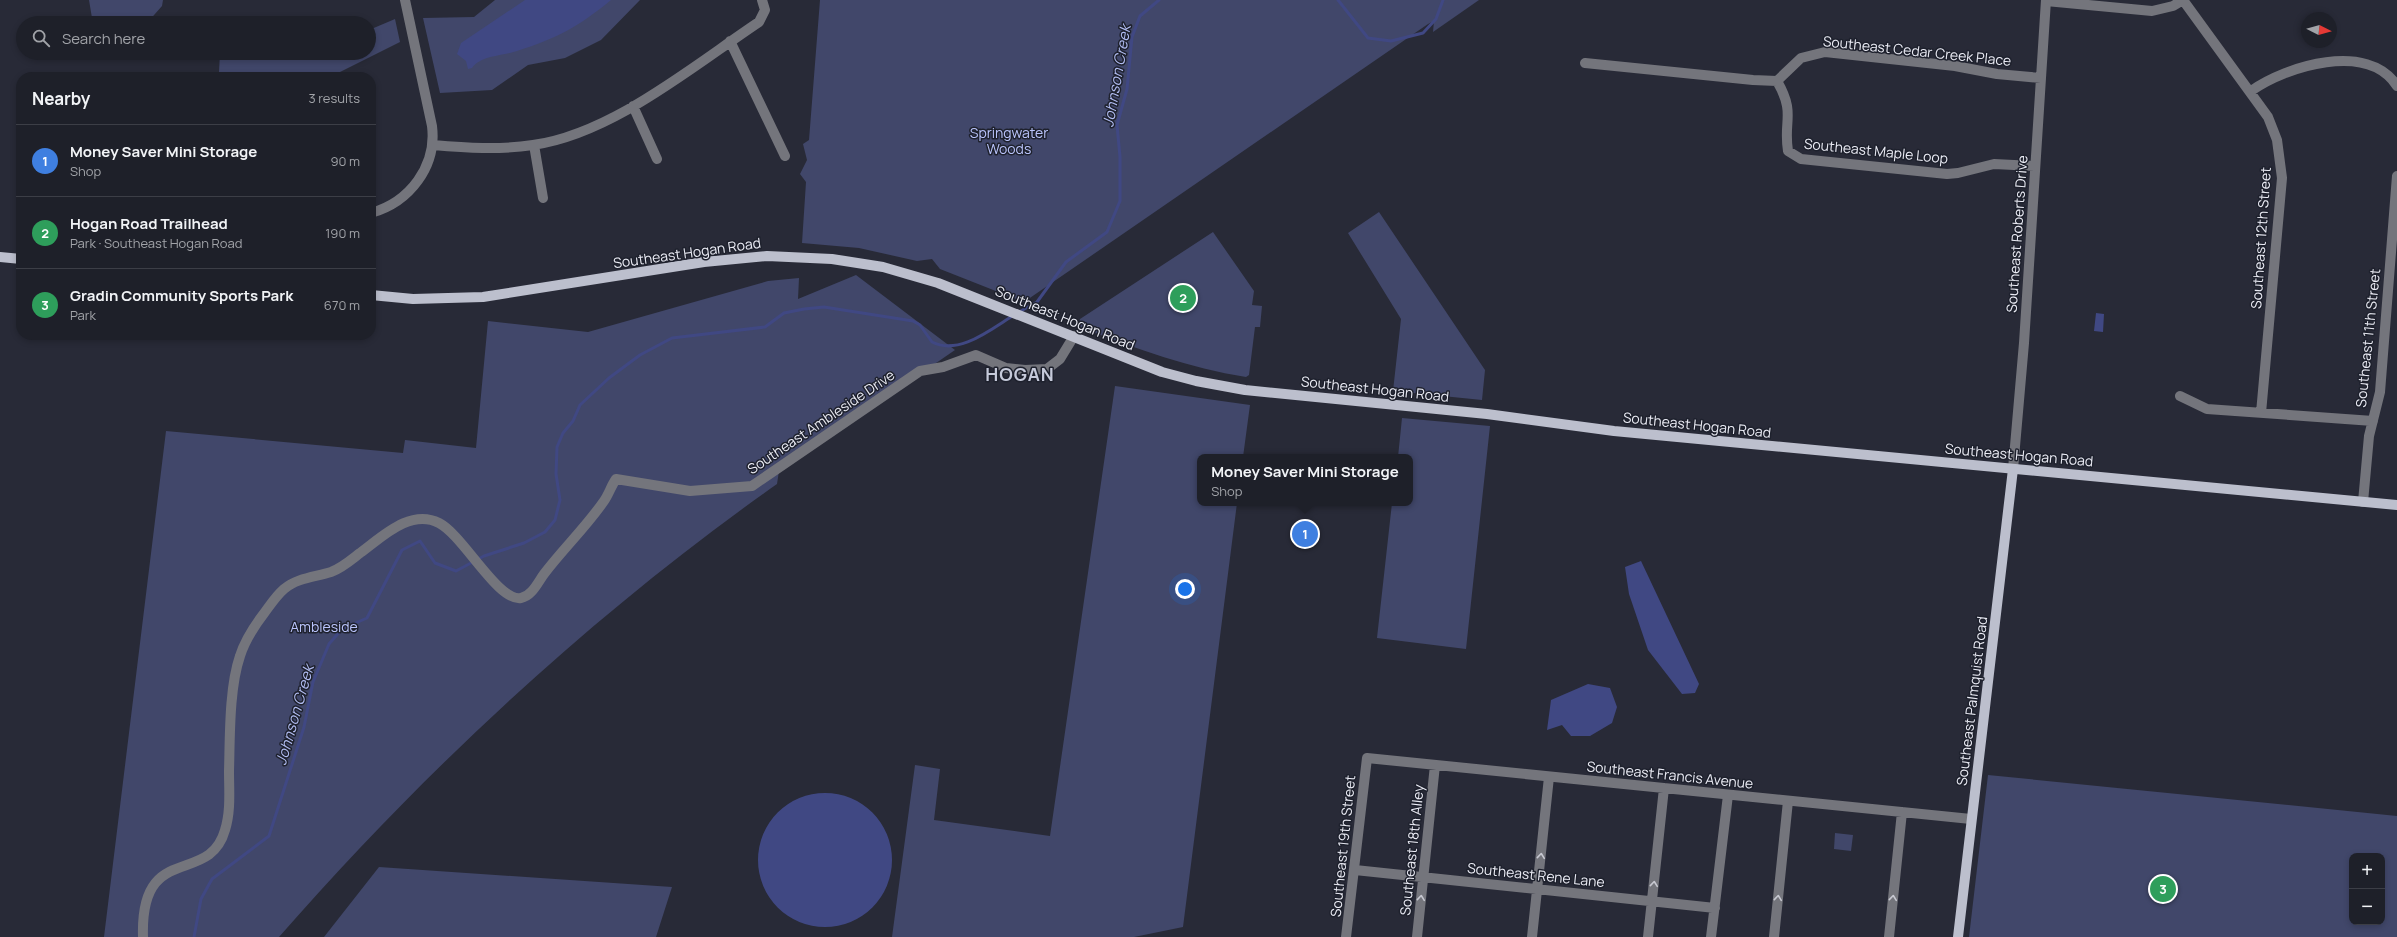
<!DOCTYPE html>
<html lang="en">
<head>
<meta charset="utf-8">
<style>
	:root { --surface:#1e2029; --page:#2b2d35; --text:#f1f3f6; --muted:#a1a3a8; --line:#3c3e46; --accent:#5dd56d }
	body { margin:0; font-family:Manrope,sans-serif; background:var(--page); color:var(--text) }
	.controls { position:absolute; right:12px; bottom:12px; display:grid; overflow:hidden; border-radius:8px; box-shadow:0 2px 6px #0003 }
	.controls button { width:36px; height:36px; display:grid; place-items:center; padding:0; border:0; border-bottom:1px solid var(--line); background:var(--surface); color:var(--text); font:20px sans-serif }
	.compass { position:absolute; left:2301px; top:12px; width:36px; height:36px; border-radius:50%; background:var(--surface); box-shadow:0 2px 6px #0003; rotate:96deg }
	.you { position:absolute; left:1185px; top:589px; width:14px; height:14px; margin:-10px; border:3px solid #fff; border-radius:50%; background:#1a73e8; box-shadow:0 0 0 6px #1a73e833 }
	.badge { display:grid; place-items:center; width:26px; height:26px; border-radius:50%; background:var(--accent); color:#fff; font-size:13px; font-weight:700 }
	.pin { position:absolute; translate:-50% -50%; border:2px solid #fff; box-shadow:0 1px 4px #0006 }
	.popup { position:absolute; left:1197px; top:454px; width:216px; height:52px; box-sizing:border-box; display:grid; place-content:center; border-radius:8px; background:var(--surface); filter:drop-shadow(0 1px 3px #0005); font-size:13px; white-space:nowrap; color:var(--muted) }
	.popup b { font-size:15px; color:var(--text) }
	.popup::after { content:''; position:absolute; left:50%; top:100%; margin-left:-8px; border:8px solid transparent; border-top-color:var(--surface) }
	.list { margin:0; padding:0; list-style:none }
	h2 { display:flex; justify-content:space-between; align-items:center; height:52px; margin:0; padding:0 16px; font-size:17px }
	h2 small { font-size:13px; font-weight:400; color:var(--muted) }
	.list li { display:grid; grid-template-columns:26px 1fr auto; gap:12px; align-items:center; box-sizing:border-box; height:72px; padding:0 16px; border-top:1px solid var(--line) }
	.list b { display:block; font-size:15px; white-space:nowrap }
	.list p { margin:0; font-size:13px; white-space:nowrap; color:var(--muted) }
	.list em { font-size:13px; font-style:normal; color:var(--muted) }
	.icon { flex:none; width:22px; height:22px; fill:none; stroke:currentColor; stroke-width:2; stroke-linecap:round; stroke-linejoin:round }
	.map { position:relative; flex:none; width:2397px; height:937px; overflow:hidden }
	.search { position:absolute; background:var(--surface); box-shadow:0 2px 6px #0003; left:16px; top:16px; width:360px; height:44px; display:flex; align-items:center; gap:10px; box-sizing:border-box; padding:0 14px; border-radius:22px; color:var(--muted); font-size:15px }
	.panel { position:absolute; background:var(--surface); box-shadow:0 2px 6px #0003; left:16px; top:72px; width:360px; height:268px; border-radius:16px }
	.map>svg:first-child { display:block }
</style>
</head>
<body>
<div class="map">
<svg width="2397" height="937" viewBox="0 0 2397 937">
	<rect width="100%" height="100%" fill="#282a37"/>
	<path fill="#41476a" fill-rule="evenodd" d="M 89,0 L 163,0 L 162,6 L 147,23 L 101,23 L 92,18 Z
		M 495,0 L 640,0 L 601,40 L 565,58 L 528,65 L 492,90 L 440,93 L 423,18 L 474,17 Z
		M 820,0 L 1479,0 L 1433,32 L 1434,21 L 1428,24 L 1024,302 L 940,269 L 932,259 L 917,261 L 859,248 L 802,243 L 806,182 L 800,174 L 807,160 L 803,144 L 809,140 Z
		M 395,19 L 400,42 L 330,77 L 240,77 L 219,72 L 220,53 L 369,53 L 369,30 Z
		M 1379,212 L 1485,370 L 1482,400 L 1393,391 L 1401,319 L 1348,233 Z
		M 1213,232 L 1254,291 L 1252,305 L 1262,306 L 1260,327 L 1255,327 L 1249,375 L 1246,377 C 1189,368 1137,349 1082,328 L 1079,325 L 1080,319 Z
		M 856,275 L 955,350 L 779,471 L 777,484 C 593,614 428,767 279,937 L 104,937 L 166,431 L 403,453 L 405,440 L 476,448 L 488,321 L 588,332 L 768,281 L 799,278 L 798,299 Z
		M 1115,386 L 1250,405 L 1243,457 L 1200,457 L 1200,503 L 1237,503 L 1183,927 L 1134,937 L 892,937 L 915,765 L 940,769 L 934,820 L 1050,836 Z
		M 1402,418 L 1490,426 L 1466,649 L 1377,638 L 1392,503 L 1410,503 L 1410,457 L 1398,457 Z
		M 1988,775 L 2397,816 L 2397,937 L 1969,937 ZM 2352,856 L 2382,856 L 2382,922 L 2352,922 Z
		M 1835,833 L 1853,835 L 1851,851 L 1834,849 Z
		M 379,867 L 672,887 L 656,937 L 324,937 Z"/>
	<path fill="#404883" d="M 525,0 L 611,0 C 578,27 558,38 517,51 C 503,56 481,55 472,68 L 468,69 L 466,61 L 457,54 L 461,43 Z
		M 2096,313 L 2104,314 L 2103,332 L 2094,331 Z
		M 1641,561 L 1699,684 L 1695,693 L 1682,694 L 1648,650 L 1629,594 L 1625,567 Z
		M 1588,684 L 1610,688 L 1617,707 L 1612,723 L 1590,736 L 1571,736 L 1562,725 L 1547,730 L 1551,700 Z
		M758 860a67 67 0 1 1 134 0a67 67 0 1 1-134 0Z"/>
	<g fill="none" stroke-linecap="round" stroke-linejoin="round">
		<path stroke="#404883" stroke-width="3" d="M 1338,0 L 1368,38 L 1391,41 L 1423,33 L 1436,19 L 1443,0
			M 1019,312 L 1037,302 L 1066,262 L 1107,232 L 1120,201 L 1120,157 L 1117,125 L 1127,89 L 1132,37 L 1140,16 L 1159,0
			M 194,937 L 201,899 L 212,879 L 269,836 L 304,727 L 313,682 L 329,644 L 342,629 L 367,618 L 402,550 L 420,541 L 435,563 L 456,571 L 484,556 L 524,543 L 545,532 L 555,520 L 560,500 L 556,474 L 557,447 L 563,433 L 573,421 L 580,405 L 609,378 L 640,355 L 672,338 L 765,327 L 784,313 L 804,309 L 824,307 L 913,321 L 920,325 L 932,342 C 959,356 991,329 1014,315"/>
		<path stroke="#74757c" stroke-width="10" d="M 2183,0 L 2268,117 L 2277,140 L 2282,178 L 2261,413
			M 2046,1 L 2152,11 L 2173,6 L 2183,0
			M 730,41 L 785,156
			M 1585,63 L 1753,80 L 1777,81 L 1801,58 L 1825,52 L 1955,66 L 1997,74 L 2041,78
			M 1777,81 C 1796,114 1783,120 1788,151 L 1801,159 L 1947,174 L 1958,173 L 1994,164 L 2035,166
			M 2251,91 C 2286,66 2368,41 2397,86
			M 633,106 L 657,159
			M 433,145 C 467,148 499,150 533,145 C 612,134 693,66 759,22 L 765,10 L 762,0
			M 534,145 L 543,198
			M 371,213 C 410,202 437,166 432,126 L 405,0
			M 2180,396 L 2207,409 L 2373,421
			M 2013,469 L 2024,343 L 2046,0
			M 2363,502 L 2369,436 L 2380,392 L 2397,176
			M 1355,870 L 1715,908
			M 143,937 C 140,840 209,887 225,830 C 231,811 229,791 229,771 C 230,738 229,688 240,656 C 245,640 255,625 265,612 C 271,604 276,596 284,589 C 297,578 315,577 331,572 C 342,568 351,560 360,553 C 381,538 410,508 439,523 C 463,535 498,602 521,598 C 532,596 538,582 544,574 C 563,549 586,527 604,501 C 609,494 611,486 616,479 L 690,491 L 752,486 L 920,371 L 943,367 L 976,355 L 1006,368 L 1025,370 L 1047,369 L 1060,359 L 1074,336
			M 1346,937 L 1367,758 L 1971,819
			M 1417,937 L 1435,765
			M 1532,937 L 1549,777
			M 1648,937 L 1664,788
			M 1711,937 L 1728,795
			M 1774,937 L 1788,801
			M 1889,937 L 1902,812"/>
		<path stroke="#bcbfcd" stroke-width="10" d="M 0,257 L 21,259
			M 371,295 L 413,299 L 483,297 L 704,262 L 767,256 L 832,259 L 883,267 L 938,283 L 1162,372 L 1196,381 L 1245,390 L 1487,414 L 1614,431 L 2397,505
			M 1958,937 L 2013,469"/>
	</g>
	<defs><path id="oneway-chevron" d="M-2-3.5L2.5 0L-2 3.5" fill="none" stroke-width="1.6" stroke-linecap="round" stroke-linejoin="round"/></defs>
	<g stroke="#c7c8d1">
		<use href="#oneway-chevron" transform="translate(1541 856) rotate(-84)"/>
		<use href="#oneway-chevron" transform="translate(1654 884) rotate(-84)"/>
		<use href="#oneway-chevron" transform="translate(1421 898) rotate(-84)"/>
		<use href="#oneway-chevron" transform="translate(1778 898) rotate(-84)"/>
		<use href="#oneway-chevron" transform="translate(1893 898) rotate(-84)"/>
	</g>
	<g text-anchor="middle" stroke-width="3" stroke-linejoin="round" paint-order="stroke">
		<g font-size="14" fill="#ebecf5" stroke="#1e212d">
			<text transform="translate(1917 51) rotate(6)" y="5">Southeast Cedar Creek Place</text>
			<text transform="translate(1876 151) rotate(6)" y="5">Southeast Maple Loop</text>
			<text transform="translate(2017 234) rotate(-86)" y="5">Southeast Roberts Drive</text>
			<text transform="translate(2261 238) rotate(-86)" y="5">Southeast 12th Street</text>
			<text transform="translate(687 253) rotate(-8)" y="5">Southeast Hogan Road</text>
			<text transform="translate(1065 318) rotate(22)" y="5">Southeast Hogan Road</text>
			<text transform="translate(2368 338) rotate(-84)" y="5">Southeast 11th Street</text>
			<text transform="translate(1375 389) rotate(6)" y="5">Southeast Hogan Road</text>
			<text transform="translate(821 422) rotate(-34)" y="5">Southeast Ambleside Drive</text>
			<text transform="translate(1697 425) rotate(6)" y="5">Southeast Hogan Road</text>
			<text transform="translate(2019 455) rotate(5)" y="5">Southeast Hogan Road</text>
			<text transform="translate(1972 701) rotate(-83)" y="5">Southeast Palmquist Road</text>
			<text transform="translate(1670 775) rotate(6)" y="5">Southeast Francis Avenue</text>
			<text transform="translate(1343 846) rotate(-84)" y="5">Southeast 19th Street</text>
			<text transform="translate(1412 850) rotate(-84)" y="5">Southeast 18th Alley</text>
			<text transform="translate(1536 875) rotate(6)" y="5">Southeast Rene Lane</text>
		</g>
		<g font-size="14" fill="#bac4fb" stroke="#1e212d">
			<text x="1009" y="138">Springwater<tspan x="1009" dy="16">Woods</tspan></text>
			<text x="324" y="632">Ambleside</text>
		</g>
		<g font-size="15" font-style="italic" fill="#b1bcf1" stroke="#1e212d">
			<text transform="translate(1117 76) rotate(-80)" y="5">Johnson Creek</text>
			<text transform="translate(295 715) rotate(-74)" y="5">Johnson Creek</text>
		</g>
		<g font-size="18" font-weight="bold" letter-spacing="1" fill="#c6cada" stroke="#1e212d">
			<text x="1020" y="381">HOGAN</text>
		</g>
	</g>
</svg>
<div class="controls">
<button>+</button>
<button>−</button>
</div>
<svg class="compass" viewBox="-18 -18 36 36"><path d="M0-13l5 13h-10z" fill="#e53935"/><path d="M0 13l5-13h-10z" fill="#a1a3a8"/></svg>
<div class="you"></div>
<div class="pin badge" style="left:1305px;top:534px;background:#3f7fe0">1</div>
<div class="popup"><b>Money Saver Mini Storage</b>Shop</div>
<div class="pin badge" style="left:1183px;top:298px;background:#2e9e5b">2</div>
<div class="pin badge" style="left:2163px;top:889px;background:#2e9e5b">3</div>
<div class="search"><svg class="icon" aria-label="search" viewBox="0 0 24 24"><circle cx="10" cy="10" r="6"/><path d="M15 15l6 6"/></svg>Search here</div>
<section class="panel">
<h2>Nearby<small>3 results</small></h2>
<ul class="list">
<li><span class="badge" style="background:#3f7fe0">1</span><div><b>Money Saver Mini Storage</b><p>Shop</p></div><em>90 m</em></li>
<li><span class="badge" style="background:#2e9e5b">2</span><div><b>Hogan Road Trailhead</b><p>Park · Southeast Hogan Road</p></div><em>190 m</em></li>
<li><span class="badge" style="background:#2e9e5b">3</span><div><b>Gradin Community Sports Park</b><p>Park</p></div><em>670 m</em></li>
</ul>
</section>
</div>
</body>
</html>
